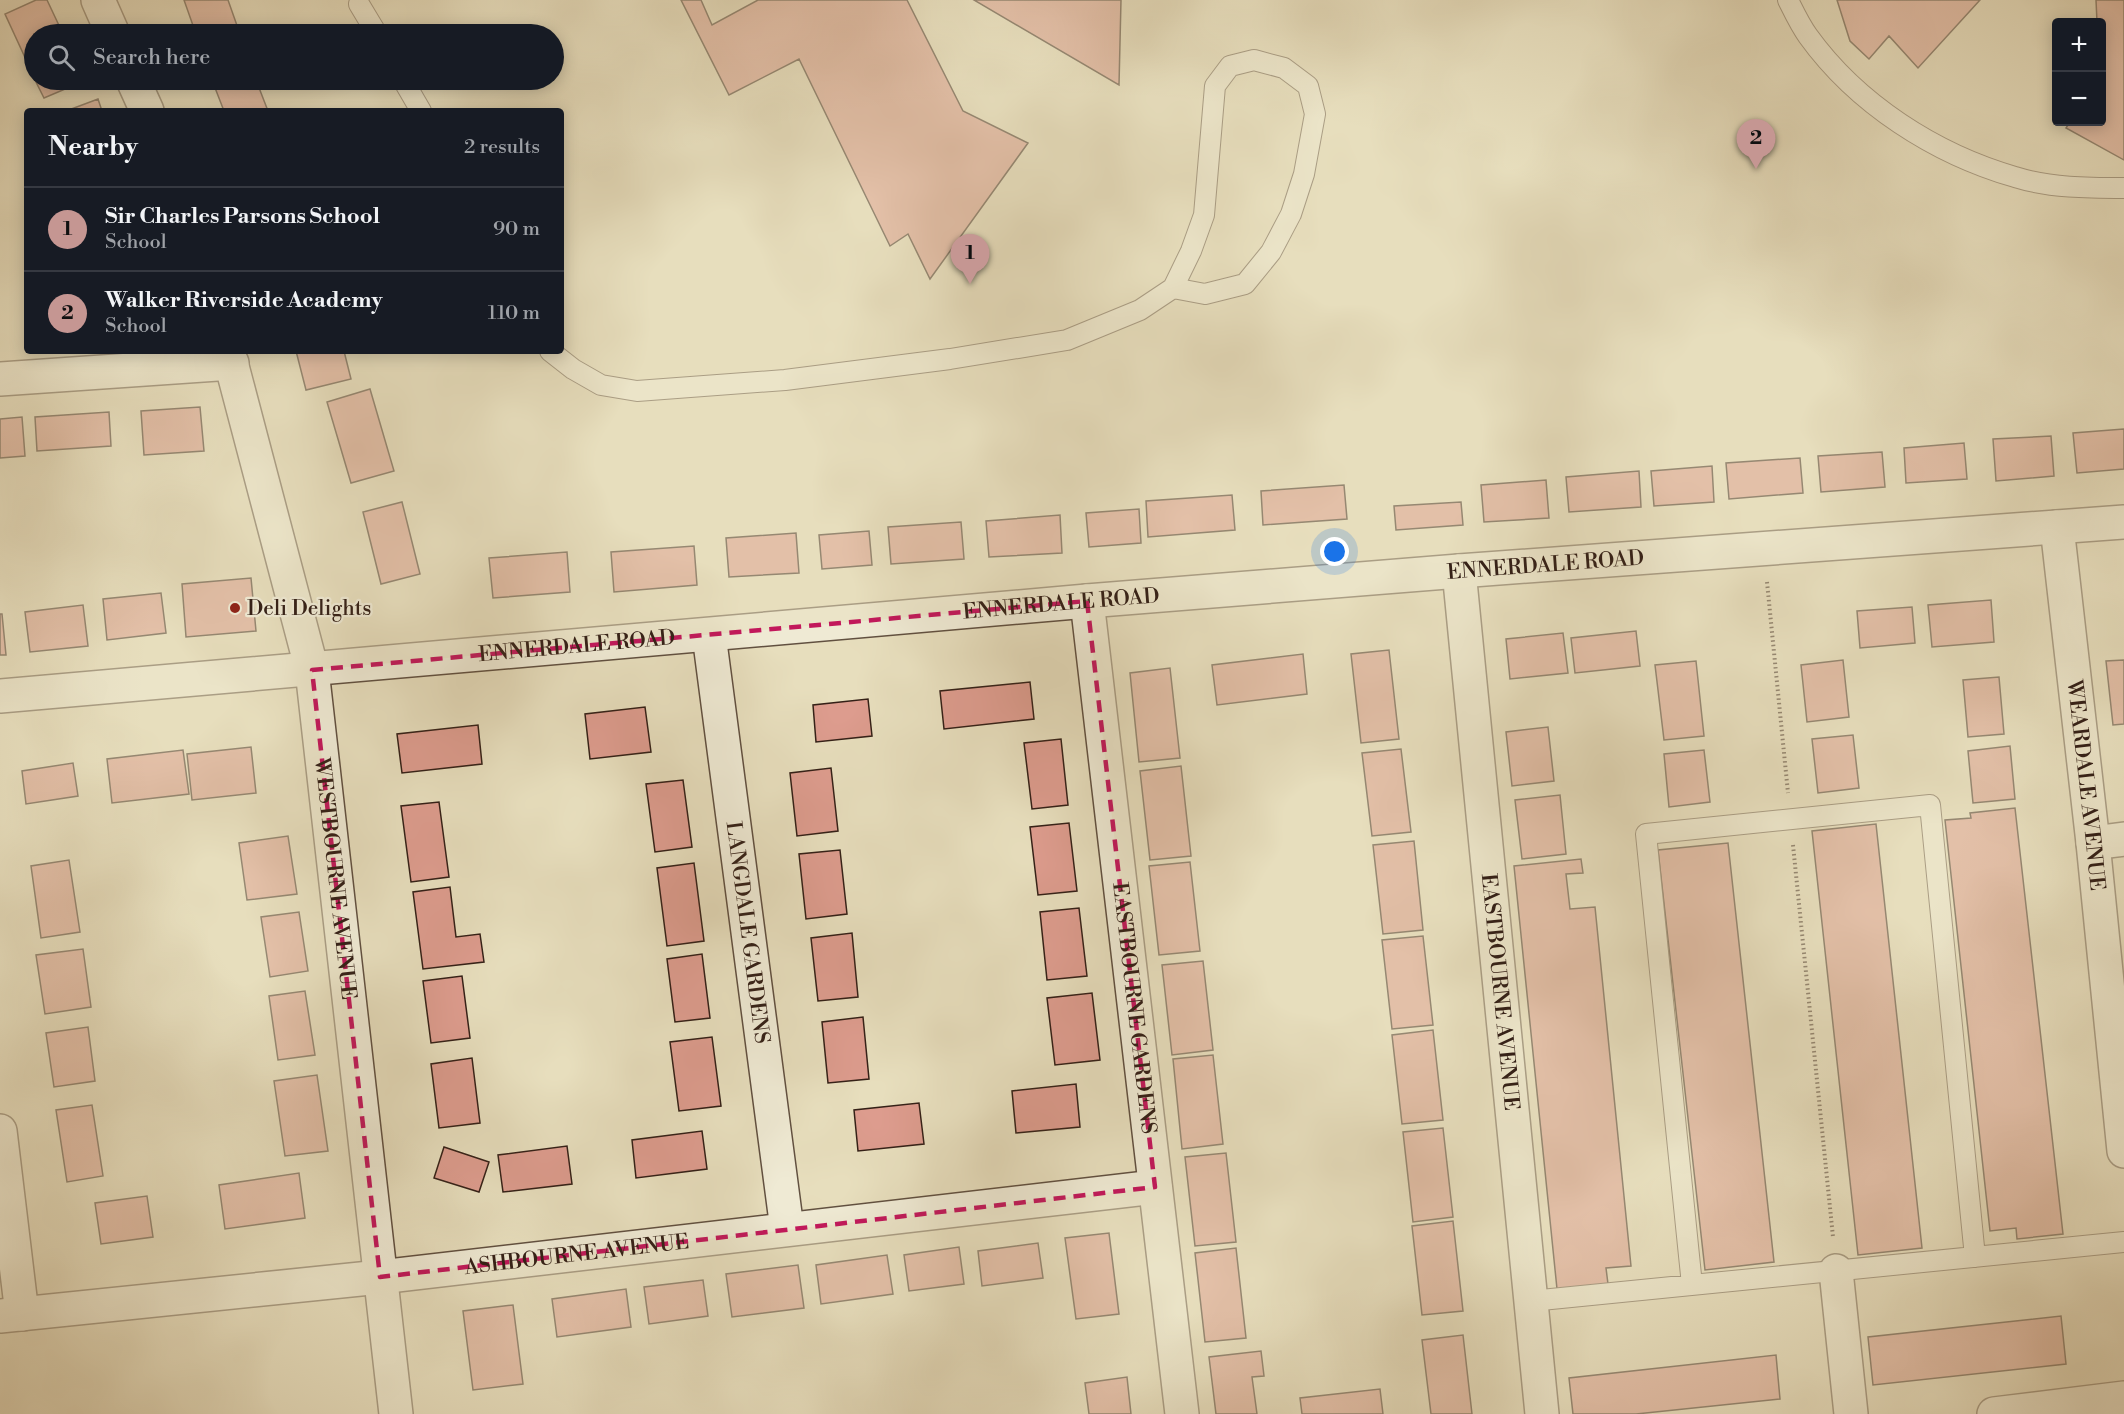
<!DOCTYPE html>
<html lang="en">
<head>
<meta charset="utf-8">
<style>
	:root { --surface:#171b24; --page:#242831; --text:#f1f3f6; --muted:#9ea1a6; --line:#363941; --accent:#c59692 }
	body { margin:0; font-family:"Libre Bodoni",serif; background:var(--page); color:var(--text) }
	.controls { position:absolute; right:18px; top:18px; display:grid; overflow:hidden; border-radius:6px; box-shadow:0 3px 15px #0003 }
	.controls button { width:54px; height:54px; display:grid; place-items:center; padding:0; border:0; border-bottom:2px solid var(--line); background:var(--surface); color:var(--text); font:30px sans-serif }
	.you { position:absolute; left:1335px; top:552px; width:21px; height:21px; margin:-15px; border:4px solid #fff; border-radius:50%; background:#1a73e8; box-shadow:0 0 0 9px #1a73e833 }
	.badge { display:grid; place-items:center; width:39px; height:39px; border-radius:50%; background:var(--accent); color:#111; font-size:20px; font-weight:700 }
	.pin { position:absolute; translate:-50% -50px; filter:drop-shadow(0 2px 3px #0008) }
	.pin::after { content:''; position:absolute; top:32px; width:21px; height:18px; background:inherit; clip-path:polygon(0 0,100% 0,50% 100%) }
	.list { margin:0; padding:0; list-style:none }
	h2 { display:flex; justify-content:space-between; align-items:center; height:78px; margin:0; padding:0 24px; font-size:26px }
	h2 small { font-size:20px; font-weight:400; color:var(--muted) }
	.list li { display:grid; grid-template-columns:39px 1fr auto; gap:18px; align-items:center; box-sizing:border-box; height:84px; padding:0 24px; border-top:2px solid var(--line) }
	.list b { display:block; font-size:22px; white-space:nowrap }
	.list p { margin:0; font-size:20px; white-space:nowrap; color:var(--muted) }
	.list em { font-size:20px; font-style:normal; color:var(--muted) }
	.icon { flex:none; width:33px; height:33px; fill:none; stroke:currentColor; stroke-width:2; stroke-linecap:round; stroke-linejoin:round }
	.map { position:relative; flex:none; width:2124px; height:1414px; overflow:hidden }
	.search { position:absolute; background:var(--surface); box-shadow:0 3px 15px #0003; left:24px; top:24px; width:540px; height:66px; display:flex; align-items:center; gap:15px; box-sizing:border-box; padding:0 21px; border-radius:33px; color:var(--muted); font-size:22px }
	.panel { position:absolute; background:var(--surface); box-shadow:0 3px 15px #0003; left:24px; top:108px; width:540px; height:246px; border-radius:6px }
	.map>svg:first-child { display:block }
</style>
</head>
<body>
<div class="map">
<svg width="2124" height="1414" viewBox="0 0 2124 1414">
	<rect width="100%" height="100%" fill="#e7debd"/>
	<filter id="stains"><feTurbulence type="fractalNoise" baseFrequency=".00333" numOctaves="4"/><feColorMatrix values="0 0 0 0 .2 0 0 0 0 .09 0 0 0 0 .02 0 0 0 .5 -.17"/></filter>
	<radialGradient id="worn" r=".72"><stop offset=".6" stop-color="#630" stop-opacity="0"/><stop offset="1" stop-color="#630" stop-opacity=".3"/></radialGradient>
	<path fill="#dd9c8e" stroke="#342017" stroke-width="1.5" d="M 36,0 L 47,0 L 63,34 L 34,34 L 34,77 L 5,14 Z
		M 184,0 L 228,0 L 240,34 L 196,34 Z
		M 681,0 L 701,0 L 712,25 L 758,0 L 907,0 L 963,111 L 1028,143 L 930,279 L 908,234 L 890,246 L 799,59 L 729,95 Z
		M 974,0 L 1121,0 L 1119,85 Z
		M 1837,0 L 1980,0 L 1918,68 L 1889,36 L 1869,59 L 1850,41 Z
		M 2096,0 L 2124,0 L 2124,160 L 2066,128 L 2070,122 L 2102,122 L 2102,22 L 2097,22 Z
		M 35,80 L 83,80 L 84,81 L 44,98 Z
		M 212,80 L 256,80 L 268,111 L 224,111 Z
		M 98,99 L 102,111 L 66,111 Z
		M 296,351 L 344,351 L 351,379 L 306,390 Z
		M 370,389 L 394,471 L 351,483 L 327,402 Z
		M 200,407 L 204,451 L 144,455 L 141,411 Z
		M 109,412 L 111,446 L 37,451 L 35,417 Z
		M 22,417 L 25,456 L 0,458 L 0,419 Z
		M 2124,429 L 2124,469 L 2077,473 L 2073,433 Z
		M 2051,436 L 2054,476 L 1996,481 L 1993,439 Z
		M 1964,443 L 1967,479 L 1906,483 L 1904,448 Z
		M 1882,452 L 1885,487 L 1821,492 L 1818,456 Z
		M 1800,458 L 1803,493 L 1729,499 L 1726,463 Z
		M 1712,466 L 1714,502 L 1654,506 L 1651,471 Z
		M 1639,471 L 1641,507 L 1569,512 L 1566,477 Z
		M 1546,480 L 1549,518 L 1484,522 L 1481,485 Z
		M 1344,485 L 1347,519 L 1263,525 L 1261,491 Z
		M 1232,495 L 1235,530 L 1148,537 L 1146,501 Z
		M 402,502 L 420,574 L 381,584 L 363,512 Z
		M 1461,502 L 1463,525 L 1396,530 L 1394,506 Z
		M 1139,509 L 1141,543 L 1089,547 L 1086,513 Z
		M 1060,515 L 1062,553 L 989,557 L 986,521 Z
		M 961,522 L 964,559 L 891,564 L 888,527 Z
		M 869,531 L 872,565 L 822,569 L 819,535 Z
		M 796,533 L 799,573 L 729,577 L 726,538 Z
		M 694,546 L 697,585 L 614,592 L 611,552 Z
		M 567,552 L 570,592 L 493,598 L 489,558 Z
		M 251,578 L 256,631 L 186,637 L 182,584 Z
		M 161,593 L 166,633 L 107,640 L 103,599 Z
		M 1991,600 L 1994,642 L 1932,647 L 1928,605 Z
		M 83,605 L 88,646 L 30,652 L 25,612 Z
		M 1912,607 L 1915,643 L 1860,648 L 1857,611 Z
		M 0,614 L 2,614 L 6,655 L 0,655 Z
		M 1636,631 L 1640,666 L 1575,673 L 1571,638 Z
		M 1563,633 L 1568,673 L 1510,679 L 1506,639 Z
		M 1389,650 L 1399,739 L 1361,743 L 1351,654 Z
		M 1303,654 L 1307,694 L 1217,705 L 1212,665 Z
		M 1843,660 L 1849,717 L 1807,722 L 1801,665 Z
		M 2124,660 L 2124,724 L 2113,725 L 2106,661 Z
		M 1696,661 L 1704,736 L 1664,740 L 1655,665 Z
		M 1170,668 L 1180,758 L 1139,762 L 1130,673 Z
		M 1999,677 L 2004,734 L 1968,737 L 1963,680 Z
		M 1030,682 L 1034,719 L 944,729 L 940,691 Z
		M 868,699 L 872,736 L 816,742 L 813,705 Z
		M 645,707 L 651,752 L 590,759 L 585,714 Z
		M 478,725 L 482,764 L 402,773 L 397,734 Z
		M 1548,727 L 1554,781 L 1512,786 L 1506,732 Z
		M 1853,735 L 1859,788 L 1818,793 L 1812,739 Z
		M 1061,739 L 1068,805 L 1032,809 L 1024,743 Z
		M 2010,746 L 2015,799 L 1973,803 L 1968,751 Z
		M 251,747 L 256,793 L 192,800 L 187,754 Z
		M 1401,749 L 1411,832 L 1372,836 L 1362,753 Z
		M 183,750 L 189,794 L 112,803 L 107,759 Z
		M 1704,750 L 1710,802 L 1669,807 L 1664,754 Z
		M 73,763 L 78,796 L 26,804 L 22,771 Z
		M 1181,766 L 1191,856 L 1150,860 L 1140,771 Z
		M 831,768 L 838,831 L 797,836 L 790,773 Z
		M 683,780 L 692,847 L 655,852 L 646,784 Z
		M 1560,795 L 1566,854 L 1522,859 L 1515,800 Z
		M 439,802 L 449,877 L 411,882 L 401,806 Z
		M 2015,808 L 2063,1234 L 2017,1239 L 2016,1228 L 1990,1231 L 1945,820 L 1971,818 L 1970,813 Z
		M 1069,823 L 1077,891 L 1038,895 L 1030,827 Z
		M 1876,824 L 1922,1248 L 1858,1255 L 1812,831 Z
		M 288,836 L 297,894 L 247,900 L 239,843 Z
		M 1414,841 L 1423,930 L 1383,934 L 1373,845 Z
		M 1728,843 L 1774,1262 L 1705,1270 L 1658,850 Z
		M 840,850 L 847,914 L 806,919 L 799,854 Z
		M 1581,859 L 1583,873 L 1566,874 L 1570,909 L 1595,907 L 1631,1266 L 1606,1268 L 1608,1284 L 1557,1289 L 1514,866 Z
		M 69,860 L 80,932 L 41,938 L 31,866 Z
		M 1190,862 L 1200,951 L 1159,955 L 1149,866 Z
		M 694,863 L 704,941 L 667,946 L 657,868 Z
		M 450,887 L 456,937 L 480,934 L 484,962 L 423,969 L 413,892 Z
		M 1079,908 L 1087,976 L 1047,980 L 1040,912 Z
		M 299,912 L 308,971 L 270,977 L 261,917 Z
		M 852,933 L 858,997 L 818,1001 L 811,938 Z
		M 1423,936 L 1433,1025 L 1392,1029 L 1382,940 Z
		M 83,949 L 91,1007 L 45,1014 L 36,955 Z
		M 702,954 L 710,1018 L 675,1022 L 667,959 Z
		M 1203,961 L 1213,1050 L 1172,1055 L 1162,965 Z
		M 462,976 L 470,1038 L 431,1043 L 423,981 Z
		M 305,991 L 315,1055 L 278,1060 L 269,996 Z
		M 1092,993 L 1100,1060 L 1055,1065 L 1047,998 Z
		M 863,1017 L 869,1079 L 828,1083 L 822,1022 Z
		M 88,1027 L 95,1081 L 54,1087 L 46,1033 Z
		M 1433,1030 L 1443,1120 L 1402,1124 L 1392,1035 Z
		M 712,1037 L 721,1106 L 679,1111 L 670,1042 Z
		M 1213,1055 L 1223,1144 L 1182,1149 L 1173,1059 Z
		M 472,1058 L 480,1123 L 439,1128 L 431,1064 Z
		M 317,1075 L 328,1151 L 285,1156 L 274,1081 Z
		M 1076,1084 L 1080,1127 L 1016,1133 L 1012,1091 Z
		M 919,1103 L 924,1144 L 858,1151 L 854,1110 Z
		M 92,1105 L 103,1176 L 67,1182 L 56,1110 Z
		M 1443,1128 L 1453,1217 L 1413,1222 L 1403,1132 Z
		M 702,1131 L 707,1169 L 636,1178 L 632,1140 Z
		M 567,1146 L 572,1184 L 503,1192 L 498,1155 Z
		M 444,1147 L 489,1162 L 479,1192 L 434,1178 Z
		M 1226,1153 L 1236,1242 L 1195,1246 L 1185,1157 Z
		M 299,1173 L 305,1218 L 225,1229 L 219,1185 Z
		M 147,1196 L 153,1237 L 101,1244 L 95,1203 Z
		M 1453,1221 L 1463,1311 L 1422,1315 L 1412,1226 Z
		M 1109,1233 L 1119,1314 L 1076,1319 L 1065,1238 Z
		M 1038,1243 L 1043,1278 L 982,1286 L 978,1251 Z
		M 959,1247 L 964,1284 L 909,1291 L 904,1255 Z
		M 1236,1248 L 1246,1338 L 1205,1342 L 1195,1253 Z
		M 887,1255 L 893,1294 L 821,1304 L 816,1265 Z
		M 798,1265 L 804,1308 L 732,1317 L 726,1274 Z
		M 703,1280 L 708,1316 L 649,1324 L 644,1287 Z
		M 626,1289 L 631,1327 L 557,1337 L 552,1299 Z
		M 513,1305 L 523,1384 L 473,1390 L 463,1311 Z
		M 2061,1316 L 2066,1364 L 1873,1385 L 1868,1337 Z
		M 1463,1335 L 1472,1414 L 1431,1414 L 1422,1340 Z
		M 1261,1351 L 1264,1376 L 1252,1377 L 1257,1414 L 1216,1414 L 1209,1357 Z
		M 1776,1355 L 1780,1399 L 1636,1414 L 1573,1414 L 1569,1378 Z
		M 1127,1377 L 1131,1414 L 1089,1414 L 1085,1383 Z
		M 1380,1389 L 1383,1414 L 1302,1414 L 1300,1398 Z"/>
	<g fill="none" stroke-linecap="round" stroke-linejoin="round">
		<g stroke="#615040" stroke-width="22">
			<path id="service" d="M 1788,0 C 1794,12 1800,25 1808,36 C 1857,104 1935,154 2015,177 C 2050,188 2088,188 2124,188
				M 359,4 L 377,34
				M 403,80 L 421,111
				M 550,351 L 573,369 L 601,385 L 637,391 L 785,380 L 950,359 L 1067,340 L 1140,310 L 1173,288 L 1191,251 L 1204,215 L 1215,86 L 1230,66 L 1254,60 L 1284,68 L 1308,86 L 1315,114 L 1304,174 L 1291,214 L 1271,252 L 1245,284 L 1205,294 L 1173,288
				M 1692,1285 L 1646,834 L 1930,805 L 1975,1257
				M 1531,1301 L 2124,1242"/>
		</g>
		<g stroke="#615040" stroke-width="36">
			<g id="minor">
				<path d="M 0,379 L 232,363"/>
				<path id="s1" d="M 2057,527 L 2093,843 L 2124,1151"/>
				<path id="s2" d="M 1459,571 L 1542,1414"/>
				<path id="s3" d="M 1087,601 L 1182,1414"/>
				<path id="s4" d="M 709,635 L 787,1229"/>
				<path id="s5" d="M 0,696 L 1087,601 L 1459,571 L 2124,522"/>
				<path d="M 2093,843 L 2124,839"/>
				<path d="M 0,1131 L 22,1314"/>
				<path d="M 1836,1271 L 1851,1414"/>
				<path id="s6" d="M 0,1316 L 380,1277 L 1155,1187"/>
				<path d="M 1994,1414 L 2124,1398"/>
			</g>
		</g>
		<g stroke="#615040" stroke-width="36">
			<g id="tertiary">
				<path d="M 98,0 L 113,34"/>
				<path d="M 133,80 L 147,111"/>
				<path id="s7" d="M 228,351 L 312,670 L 396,1414"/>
			</g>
		</g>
		<path stroke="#342017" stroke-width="4" stroke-dasharray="1.5 3" stroke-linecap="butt" d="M 1767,582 L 1788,793
			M 1793,845 L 1833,1237"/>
		<use href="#service" stroke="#efead4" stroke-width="20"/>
		<use href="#minor" stroke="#efead4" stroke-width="33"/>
		<use href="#tertiary" stroke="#efead4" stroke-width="33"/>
	</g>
	<path d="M0 0H2124V1414H0ZM 1087,601 L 1155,1187 L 380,1277 L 312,670 Z" fill="#e7debd" fill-opacity=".55" fill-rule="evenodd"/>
	<path fill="none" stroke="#c2185b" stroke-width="4.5" stroke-dasharray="12 8" stroke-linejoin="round" d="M 1087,601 L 1155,1187 L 380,1277 L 312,670 Z"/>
	<circle fill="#8f2418" stroke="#efead4" stroke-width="2" cx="235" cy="608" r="6"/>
	<g text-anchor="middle" stroke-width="4.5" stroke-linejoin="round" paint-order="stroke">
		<g font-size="21" fill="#342017" stroke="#efead4">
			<text dy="7" stroke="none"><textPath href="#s5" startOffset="1551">ENNERDALE ROAD</textPath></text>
			<text dy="7" stroke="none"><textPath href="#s5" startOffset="1065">ENNERDALE ROAD</textPath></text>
			<text dy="7" stroke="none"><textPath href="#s5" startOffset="579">ENNERDALE ROAD</textPath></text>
			<text dy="7" stroke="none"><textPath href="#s1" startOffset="260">WEARDALE AVENUE</textPath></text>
			<text dy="7" stroke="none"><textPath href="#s7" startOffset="540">WESTBOURNE AVENUE</textPath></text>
			<text dy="7" stroke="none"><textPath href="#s4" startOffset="300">LANGDALE GARDENS</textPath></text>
			<text dy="7" stroke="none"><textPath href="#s2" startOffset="423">EASTBOURNE AVENUE</textPath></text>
			<text dy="7" stroke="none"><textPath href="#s3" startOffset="410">EASTBOURNE GARDENS</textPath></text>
			<text dy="7" stroke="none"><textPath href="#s6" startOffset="580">ASHBOURNE AVENUE</textPath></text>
		</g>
		<g font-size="21" fill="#342017" stroke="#efead4" text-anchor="start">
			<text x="247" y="615">Deli Delights</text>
		</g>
	</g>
	<rect width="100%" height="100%" filter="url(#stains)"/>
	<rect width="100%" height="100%" fill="url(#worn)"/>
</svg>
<div class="controls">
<button>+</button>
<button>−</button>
</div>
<div class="you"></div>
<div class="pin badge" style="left:970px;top:284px">1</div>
<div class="pin badge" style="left:1756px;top:169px">2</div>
<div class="search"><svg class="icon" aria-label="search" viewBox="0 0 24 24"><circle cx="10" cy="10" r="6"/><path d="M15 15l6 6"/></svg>Search here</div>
<section class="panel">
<h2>Nearby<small>2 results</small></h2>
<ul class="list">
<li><span class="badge">1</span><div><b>Sir Charles Parsons School</b><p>School</p></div><em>90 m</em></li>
<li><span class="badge">2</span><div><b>Walker Riverside Academy</b><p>School</p></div><em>110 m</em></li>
</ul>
</section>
</div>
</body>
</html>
